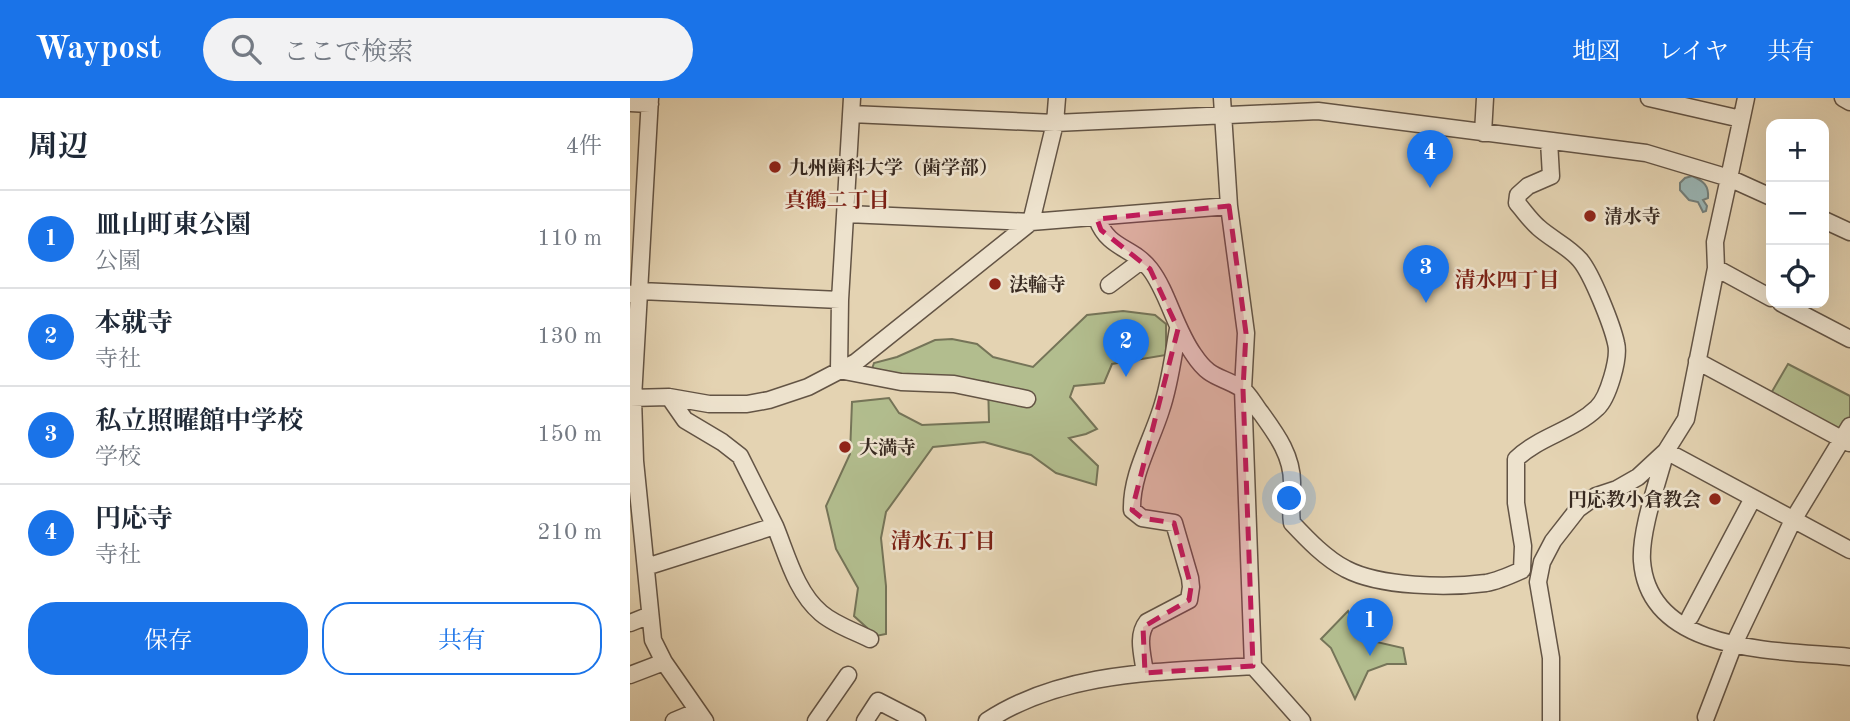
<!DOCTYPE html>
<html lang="ja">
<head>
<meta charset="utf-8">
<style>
	:root { --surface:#fff; --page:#f2f2f3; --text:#1f2937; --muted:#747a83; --line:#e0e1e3; --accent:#1a73e8 }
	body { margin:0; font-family:"Old Standard TT","Noto Serif JP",serif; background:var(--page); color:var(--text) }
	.controls { position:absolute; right:21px; top:21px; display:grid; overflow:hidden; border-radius:14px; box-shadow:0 7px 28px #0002 }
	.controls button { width:63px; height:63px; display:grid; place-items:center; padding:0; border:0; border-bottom:2px solid var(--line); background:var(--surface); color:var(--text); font:35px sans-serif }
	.you { position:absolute; left:660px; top:401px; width:24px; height:24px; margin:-18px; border:5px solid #fff; border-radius:50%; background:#1a73e8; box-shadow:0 0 0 10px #1a73e833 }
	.badge { display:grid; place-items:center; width:46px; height:46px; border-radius:50%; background:var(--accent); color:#fff; font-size:23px; font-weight:700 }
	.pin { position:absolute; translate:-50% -58px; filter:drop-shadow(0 2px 4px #0008) }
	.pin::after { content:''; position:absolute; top:37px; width:24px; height:21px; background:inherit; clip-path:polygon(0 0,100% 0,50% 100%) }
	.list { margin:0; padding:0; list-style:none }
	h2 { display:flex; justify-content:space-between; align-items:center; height:91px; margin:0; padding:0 28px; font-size:30px }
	h2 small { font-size:23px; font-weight:400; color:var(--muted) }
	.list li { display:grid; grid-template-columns:46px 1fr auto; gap:21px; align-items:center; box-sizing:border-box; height:98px; padding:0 28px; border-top:2px solid var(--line) }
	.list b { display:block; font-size:26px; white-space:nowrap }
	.list p { margin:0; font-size:23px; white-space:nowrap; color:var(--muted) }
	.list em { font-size:23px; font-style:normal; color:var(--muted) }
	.actions { display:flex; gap:14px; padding:21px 28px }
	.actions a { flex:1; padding:16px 0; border:2px solid var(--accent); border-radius:28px; text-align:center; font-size:24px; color:var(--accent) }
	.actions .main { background:var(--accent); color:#fff }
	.icon { flex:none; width:38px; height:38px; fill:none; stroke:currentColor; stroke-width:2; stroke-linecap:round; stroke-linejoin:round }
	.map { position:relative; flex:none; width:1220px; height:623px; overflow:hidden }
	header { display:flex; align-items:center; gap:42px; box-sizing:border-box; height:98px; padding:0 35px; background:var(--accent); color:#fff }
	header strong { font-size:33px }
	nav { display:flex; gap:38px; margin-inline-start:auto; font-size:24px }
	.search { width:490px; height:63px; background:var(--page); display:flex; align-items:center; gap:18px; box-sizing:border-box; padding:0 24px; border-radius:38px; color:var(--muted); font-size:26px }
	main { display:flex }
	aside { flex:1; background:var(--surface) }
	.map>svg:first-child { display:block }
</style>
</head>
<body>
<header>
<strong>Waypost</strong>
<div class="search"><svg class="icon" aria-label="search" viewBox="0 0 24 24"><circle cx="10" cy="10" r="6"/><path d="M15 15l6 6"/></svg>ここで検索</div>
<nav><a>地図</a><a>レイヤ</a><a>共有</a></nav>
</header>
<main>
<aside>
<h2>周辺<small>4件</small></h2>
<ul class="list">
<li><span class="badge">1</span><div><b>皿山町東公園</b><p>公園</p></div><em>110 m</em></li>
<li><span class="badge">2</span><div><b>本就寺</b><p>寺社</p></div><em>130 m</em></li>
<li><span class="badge">3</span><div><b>私立照曜館中学校</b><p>学校</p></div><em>150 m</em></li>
<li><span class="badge">4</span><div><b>円応寺</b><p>寺社</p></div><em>210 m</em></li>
</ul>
<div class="actions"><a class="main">保存</a><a>共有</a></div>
</aside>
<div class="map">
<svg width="1220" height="623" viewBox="0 0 1220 623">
	<rect width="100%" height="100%" fill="#e4d3b2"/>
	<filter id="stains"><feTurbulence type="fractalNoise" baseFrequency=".00286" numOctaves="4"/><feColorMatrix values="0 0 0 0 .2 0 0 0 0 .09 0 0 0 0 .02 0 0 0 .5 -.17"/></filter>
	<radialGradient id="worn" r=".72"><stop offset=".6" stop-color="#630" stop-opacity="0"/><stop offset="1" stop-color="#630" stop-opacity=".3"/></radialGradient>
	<path fill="#b2bd8e" stroke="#757458" stroke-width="2" d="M 493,213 L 525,217 L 536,226 L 536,257 L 482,266 L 474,285 L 444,288 L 440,299 L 467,331 L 456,336 L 439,340 L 468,368 L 466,387 L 426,375 L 401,357 L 354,344 L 303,349 L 256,414 L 251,440 L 256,488 L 256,536 L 246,538 L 224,518 L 228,490 L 206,451 L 196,408 L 220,356 L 222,304 L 259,300 L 269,315 L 292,327 L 359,324 L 358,284 L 241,274 L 244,265 L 267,259 L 305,242 L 322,241 L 347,246 L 363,259 L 403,269 L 457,217 Z
		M 1158,266 L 1220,298 L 1220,322 L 1208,334 L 1140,297 Z
		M 718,513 L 729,540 L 773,550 L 776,566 L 757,566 L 738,573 L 725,601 L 701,550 L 691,541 Z"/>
	<path fill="#99b6b6" stroke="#727e7a" stroke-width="2" d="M 1062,78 C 1074,83 1079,88 1078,100 L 1073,102 L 1077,108 L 1076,113 L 1073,114 L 1068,104 L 1059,102 L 1050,92 L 1050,85 L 1055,80 Z"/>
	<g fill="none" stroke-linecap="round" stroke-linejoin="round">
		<g stroke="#635445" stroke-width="19">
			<path id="minor" d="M 20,0 L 3,300 L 5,363 L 23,542 L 34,564 L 75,623
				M 592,0 L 599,108 L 616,235 L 613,291 L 623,568 L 672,623
				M 1019,0 L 1111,21
				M 1116,0 L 1099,80 L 1141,99
				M 1213,0 L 1220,4
				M 0,5 L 20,6
				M 221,16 L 425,25 L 688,13 L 1016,55 L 1099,80 L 1085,144 L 1086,170 L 1056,321 L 1036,353 L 1008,379 L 987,391 L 966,398 L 948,411 L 923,443 L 912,464 L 908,484 L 921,560 L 921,623
				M 853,35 L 855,0
				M 217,116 L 401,124 L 599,108
				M 467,121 C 479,152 502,148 520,171 C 538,194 545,231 564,257 C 580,281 589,277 611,290 C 619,295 625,308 631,315 C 647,337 663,359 662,387 C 662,400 660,412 662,425 C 677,441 696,461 716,471 C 750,489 818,490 856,485 C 868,483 881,477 892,472
				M 1194,122 L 1220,134
				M 1086,170 L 1141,200
				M 479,187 L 511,163
				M 0,196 L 10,193 L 210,202
				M 1151,205 L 1220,241
				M 1067,263 L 1219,345
				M 209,272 L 210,202 L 222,0
				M 209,272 L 271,284 L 324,286 L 397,301
				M 39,299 L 55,322 L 92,344 L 110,358 L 145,428
				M 0,300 L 39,299 L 79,306 L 117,306 L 139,302 L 178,289 L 226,264 L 401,124 L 425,25 L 427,0
				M 1036,353 C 1028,383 1010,433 1012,463 C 1019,557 1151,552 1220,559
				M 1036,353 L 1220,452
				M 16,469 L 145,428 C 157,457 166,494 191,515 C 205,527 224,533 240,541
				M 892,472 L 893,448 L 886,405 L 886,361 C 910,338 943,333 967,310 C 978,300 990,260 986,245 C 982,227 962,176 950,162 C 938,148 921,141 908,129 C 900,122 894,113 887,105 L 888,97 L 898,88 L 921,78 L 919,43
				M 1060,519 L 1123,400
				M 0,525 L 20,517
				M 515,575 C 513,558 506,538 517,524 L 559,502 L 561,489 L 560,480 L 544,425 L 512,420 L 502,412 C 501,377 521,344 531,312 C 540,286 543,258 548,231
				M 0,577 L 34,564
				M 1076,619 L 1104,546 L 1163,422 L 1220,328
				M 44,623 L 68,613
				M 186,623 L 218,577
				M 235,623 L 248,603 L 287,623
				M 357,623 C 434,572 533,574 623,568"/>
		</g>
		<use href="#minor" stroke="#ede2cd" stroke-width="16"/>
	</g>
	<path fill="#c2185b" fill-opacity="0.2" stroke="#c2185b" stroke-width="5" stroke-dasharray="14 9" stroke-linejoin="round" d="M 599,108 L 616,235 L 613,291 L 623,568 L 515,575 L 513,529 L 559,502 L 561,489 L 544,425 L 512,420 L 502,412 L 548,231 L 520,171 L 471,132 L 467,121 Z"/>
	<g fill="#8f2418" stroke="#ede2cd" stroke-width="2.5">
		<circle cx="145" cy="69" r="7"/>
		<circle cx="960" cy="118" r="7"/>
		<circle cx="365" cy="186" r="7"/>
		<circle cx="215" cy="349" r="7"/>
		<circle cx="1085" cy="401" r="7"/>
	</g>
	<g text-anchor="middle" stroke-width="5" stroke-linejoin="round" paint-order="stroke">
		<g font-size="19" font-weight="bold" fill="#382a21" stroke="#ede2cd" text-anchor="start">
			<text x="159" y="76">九州歯科大学（歯学部）</text>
			<text x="974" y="125">清水寺</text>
			<text x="379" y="193">法輪寺</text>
			<text x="229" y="356">大満寺</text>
			<text x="1071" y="408" text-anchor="end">円応教小倉教会</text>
		</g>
		<g font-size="21" font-weight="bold" fill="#7a1f14" stroke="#ede2cd">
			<text x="207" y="109">真鶴二丁目</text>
			<text x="877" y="189">清水四丁目</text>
			<text x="313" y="450">清水五丁目</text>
		</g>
	</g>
	<rect width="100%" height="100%" filter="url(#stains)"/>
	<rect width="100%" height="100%" fill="url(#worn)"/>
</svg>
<div class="controls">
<button>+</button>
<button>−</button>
<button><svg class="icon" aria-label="locate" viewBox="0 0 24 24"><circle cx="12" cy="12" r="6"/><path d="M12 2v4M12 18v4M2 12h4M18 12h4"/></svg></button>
</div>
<div class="you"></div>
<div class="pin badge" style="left:740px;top:558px">1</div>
<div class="pin badge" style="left:496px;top:279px">2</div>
<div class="pin badge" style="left:796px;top:205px">3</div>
<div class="pin badge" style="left:800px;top:90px">4</div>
</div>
</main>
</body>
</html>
